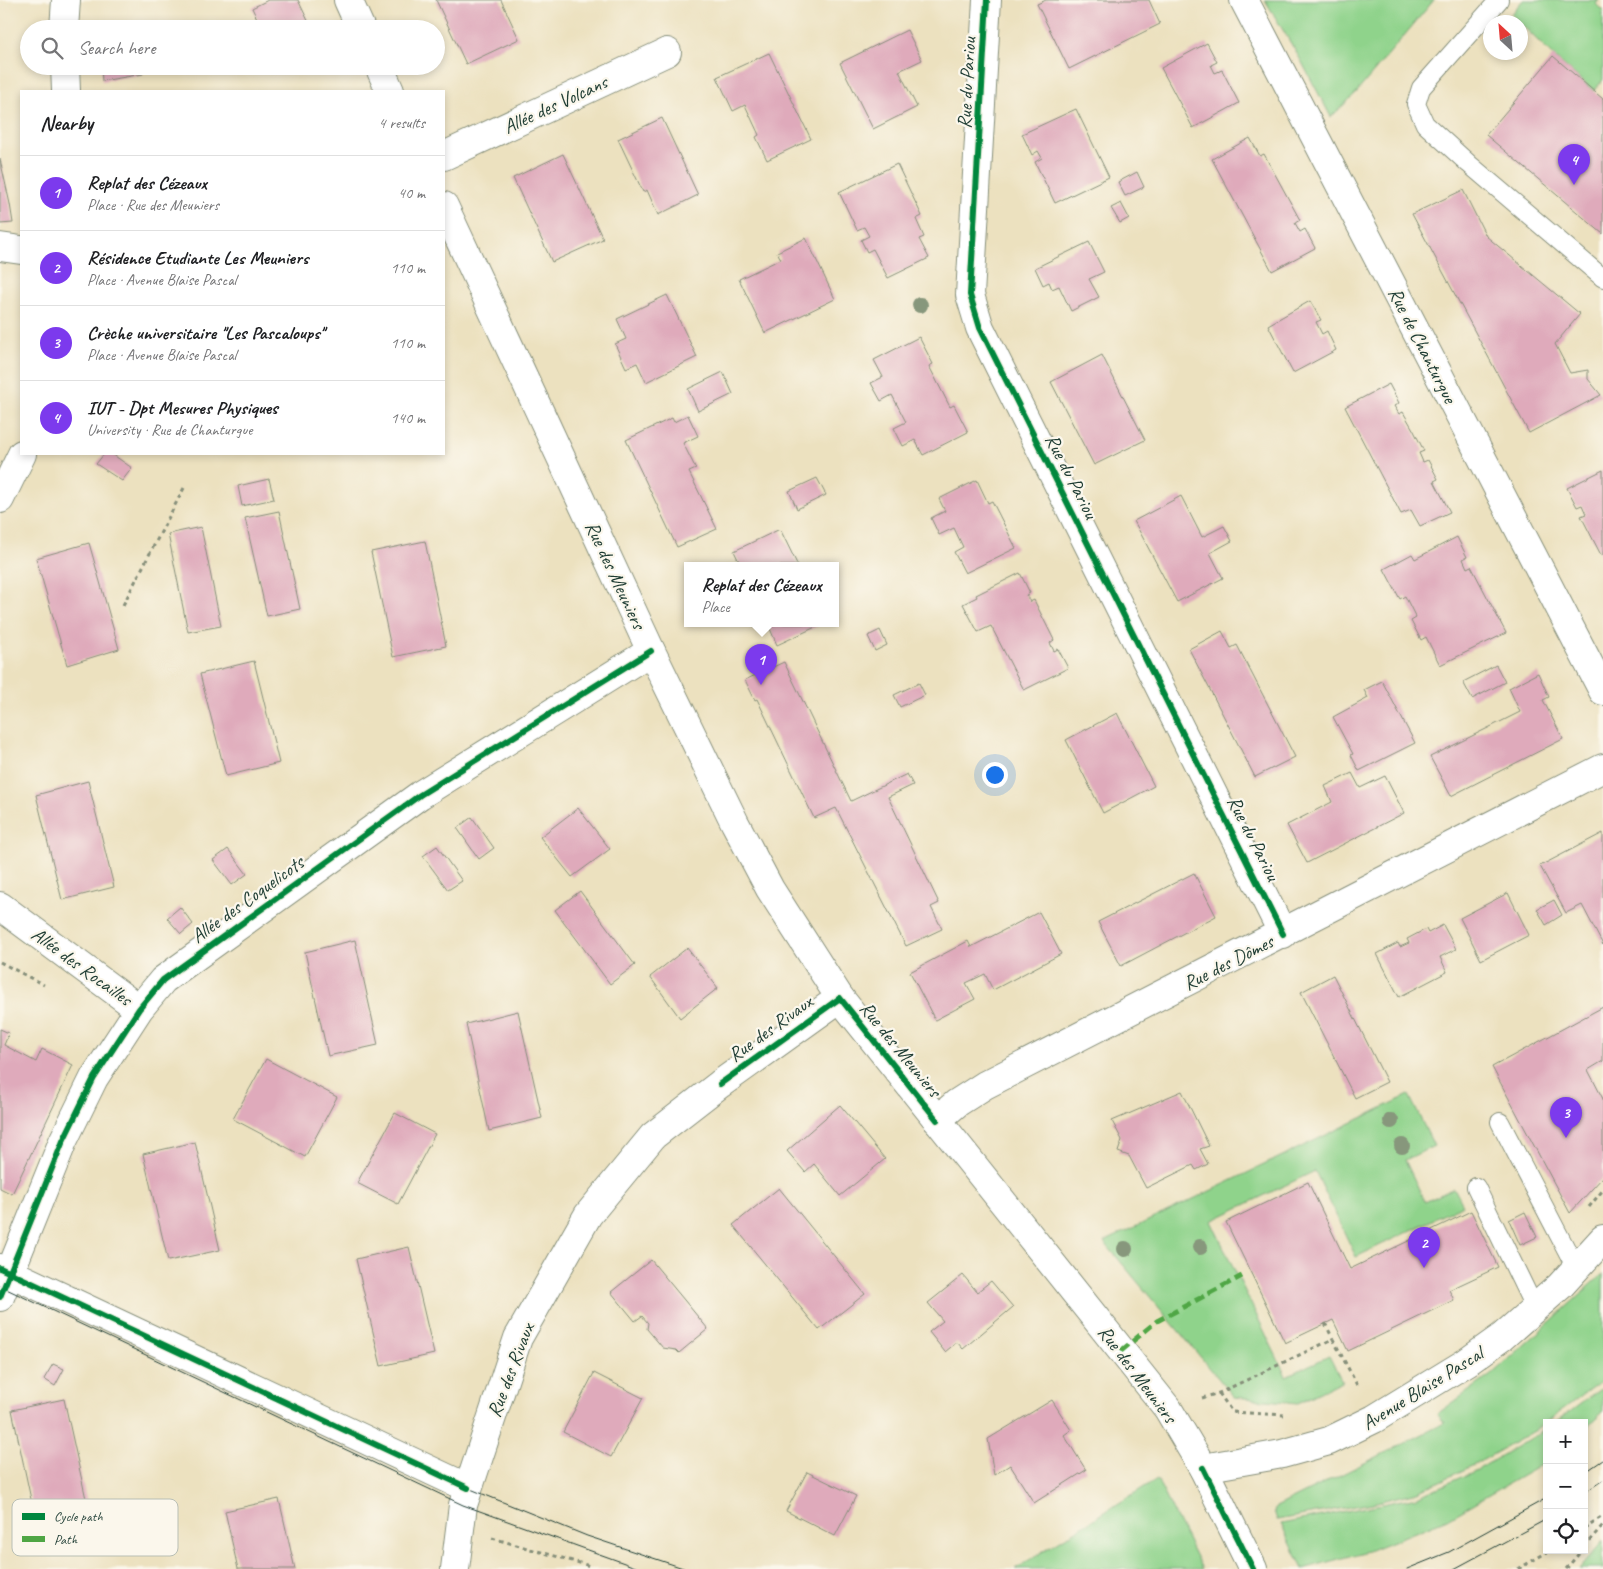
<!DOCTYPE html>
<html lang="en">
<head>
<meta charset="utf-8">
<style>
	:root { --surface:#fff; --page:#f6f6f6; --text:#202124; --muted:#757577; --line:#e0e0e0; --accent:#7c3aed }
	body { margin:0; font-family:Caveat,sans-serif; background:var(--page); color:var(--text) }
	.controls { position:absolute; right:15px; bottom:15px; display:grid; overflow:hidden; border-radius:0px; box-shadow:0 2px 8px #0003 }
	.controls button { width:45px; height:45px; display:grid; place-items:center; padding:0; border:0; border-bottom:1px solid var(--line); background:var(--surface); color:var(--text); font:25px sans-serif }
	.compass { position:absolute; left:1483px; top:15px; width:45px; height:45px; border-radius:50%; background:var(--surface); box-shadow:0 2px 8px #0003; rotate:334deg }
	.you { position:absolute; left:994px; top:774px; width:18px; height:18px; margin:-12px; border:4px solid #fff; border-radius:50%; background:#1a73e8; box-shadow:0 0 0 8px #1a73e833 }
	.badge { display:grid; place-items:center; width:32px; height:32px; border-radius:50%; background:var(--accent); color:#fff; font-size:16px; font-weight:700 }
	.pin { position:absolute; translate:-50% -41px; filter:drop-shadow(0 1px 2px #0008) }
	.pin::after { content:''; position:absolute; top:26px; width:18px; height:15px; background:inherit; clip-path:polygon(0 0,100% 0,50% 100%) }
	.popup { position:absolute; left:684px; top:562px; width:155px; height:65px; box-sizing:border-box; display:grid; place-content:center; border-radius:0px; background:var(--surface); filter:drop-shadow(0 1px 4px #0005); font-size:16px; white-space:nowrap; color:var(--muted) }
	.popup b { font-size:19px; color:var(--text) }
	.popup::after { content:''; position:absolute; left:50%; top:100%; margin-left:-10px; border:10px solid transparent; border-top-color:var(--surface) }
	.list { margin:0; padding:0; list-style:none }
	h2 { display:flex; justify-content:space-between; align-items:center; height:65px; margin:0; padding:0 20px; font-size:21px }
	h2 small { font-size:16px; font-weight:400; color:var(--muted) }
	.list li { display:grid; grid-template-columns:32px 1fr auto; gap:15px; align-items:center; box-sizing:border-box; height:75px; padding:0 20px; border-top:1px solid var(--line) }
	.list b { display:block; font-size:19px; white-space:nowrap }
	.list p { margin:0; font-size:16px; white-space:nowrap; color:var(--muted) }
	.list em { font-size:16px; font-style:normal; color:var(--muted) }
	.icon { flex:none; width:28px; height:28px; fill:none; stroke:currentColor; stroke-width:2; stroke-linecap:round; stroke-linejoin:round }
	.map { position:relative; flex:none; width:1603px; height:1569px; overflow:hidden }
	.search { position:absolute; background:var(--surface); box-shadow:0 2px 8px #0003; left:20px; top:20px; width:425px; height:55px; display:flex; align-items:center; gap:12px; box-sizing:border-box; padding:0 18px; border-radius:28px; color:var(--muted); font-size:19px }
	.panel { position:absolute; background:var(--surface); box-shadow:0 2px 8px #0003; left:20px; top:90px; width:425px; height:365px; border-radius:0px }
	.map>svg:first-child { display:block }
</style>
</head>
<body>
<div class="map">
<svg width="1603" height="1569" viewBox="0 0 1603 1569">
	<rect width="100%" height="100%" fill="#fbf7ec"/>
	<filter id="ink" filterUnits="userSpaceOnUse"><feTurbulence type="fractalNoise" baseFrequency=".02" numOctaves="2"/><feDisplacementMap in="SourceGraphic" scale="10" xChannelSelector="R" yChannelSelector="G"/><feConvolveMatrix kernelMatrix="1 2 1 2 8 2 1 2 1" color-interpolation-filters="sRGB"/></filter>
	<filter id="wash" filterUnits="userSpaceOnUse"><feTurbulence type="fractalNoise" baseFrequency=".0096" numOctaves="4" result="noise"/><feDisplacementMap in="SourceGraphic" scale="20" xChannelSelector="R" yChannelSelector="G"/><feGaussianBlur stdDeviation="1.12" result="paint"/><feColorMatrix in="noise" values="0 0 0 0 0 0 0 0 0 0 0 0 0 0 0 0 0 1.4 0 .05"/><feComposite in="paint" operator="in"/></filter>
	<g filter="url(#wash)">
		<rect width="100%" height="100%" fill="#ece1bf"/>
		<path fill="#8fd38b" stroke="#578860" d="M 1265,0 L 1434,0 L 1356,93 L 1331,117 L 1299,57 Z
			M 1523,0 L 1599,0 L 1596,4 L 1603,11 L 1603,80 L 1594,91 L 1553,56 L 1511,14 Z
			M 1409,1095 L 1434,1146 L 1405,1160 L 1425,1202 L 1454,1188 L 1463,1205 L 1356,1257 L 1315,1171 L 1211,1221 L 1286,1376 L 1329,1356 L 1342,1381 L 1298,1403 L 1234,1397 L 1104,1242 Z
			M 1603,1274 L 1603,1379 L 1536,1430 L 1476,1464 L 1417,1492 L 1373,1503 L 1277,1520 L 1274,1511 L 1276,1507 L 1445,1423 L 1437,1414 L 1491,1375 Z
			M 1603,1387 L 1603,1412 L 1584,1430 L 1584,1423 L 1555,1423 Z
			M 1547,1429 L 1547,1459 L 1534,1469 L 1447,1519 L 1371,1550 L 1303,1569 L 1281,1524 L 1417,1497 L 1477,1470 Z
			M 1157,1479 L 1202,1569 L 1015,1569 Z
			M 1603,1541 L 1603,1569 L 1579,1569 Z"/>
		<g id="blocks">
			<path fill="#dfaabb" d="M 268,0 L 298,0 L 312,29 L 262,29 L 252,8 Z
				M 436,0 L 501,0 L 519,39 L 466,64 Z
				M 1046,0 L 1149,0 L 1160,24 L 1069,69 L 1037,4 Z
				M 907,30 L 922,60 L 899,71 L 917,107 L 873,129 L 840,63 Z
				M 1207,43 L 1217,62 L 1211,65 L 1215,73 L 1222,70 L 1239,103 L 1193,128 L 1161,68 Z
				M 769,53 L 811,139 L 767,160 L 756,137 L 759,135 L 745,105 L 733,111 L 717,77 Z
				M 1553,56 L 1603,99 L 1603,234 L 1486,135 Z
				M 101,66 L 141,66 L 143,74 L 102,81 Z
				M 1076,109 L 1109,177 L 1055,203 L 1035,162 L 1042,158 L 1038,151 L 1032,155 L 1022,134 Z
				M 662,118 L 698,195 L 658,215 L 647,190 L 643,192 L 618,139 Z
				M 1250,138 L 1260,156 L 1264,154 L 1300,220 L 1295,223 L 1300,232 L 1305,229 L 1315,248 L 1272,271 L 1212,159 Z
				M 563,154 L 603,239 L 552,262 L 513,178 Z
				M 0,159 L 10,204 L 13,223 L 0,224 Z
				M 897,164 L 922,216 L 916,219 L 924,237 L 919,239 L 929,258 L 888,278 L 873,249 L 867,252 L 861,240 L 869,236 L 864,227 L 857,230 L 839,192 Z
				M 1137,172 L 1144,187 L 1125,196 L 1118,182 Z
				M 1463,190 L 1486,236 L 1580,314 L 1555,344 L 1570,373 L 1588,370 L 1588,379 L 1601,395 L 1529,433 L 1412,214 Z
				M 1121,203 L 1129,218 L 1120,223 L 1111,208 Z
				M 806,238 L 835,299 L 765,333 L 739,279 L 781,259 L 777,252 Z
				M 1089,242 L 1104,272 L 1089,279 L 1099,297 L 1071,311 L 1059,286 L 1052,289 L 1049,282 L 1043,285 L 1035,268 Z
				M 667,295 L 697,357 L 646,382 L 637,363 L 626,368 L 615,344 L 626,339 L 617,319 Z
				M 1310,301 L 1321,320 L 1316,322 L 1322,334 L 1327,331 L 1336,350 L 1293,373 L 1268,325 Z
				M 919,337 L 933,364 L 929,366 L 950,407 L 954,405 L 968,432 L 923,455 L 915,440 L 903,446 L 894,428 L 906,422 L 892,395 L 881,401 L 871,383 L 883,377 L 874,360 Z
				M 1102,355 L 1145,440 L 1094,465 L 1051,382 Z
				M 723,372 L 733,394 L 698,411 L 688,389 Z
				M 1389,384 L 1399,403 L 1394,406 L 1399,414 L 1403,412 L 1414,431 L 1424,451 L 1419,453 L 1423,462 L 1428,460 L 1438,479 L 1434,481 L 1450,512 L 1420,526 L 1411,510 L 1401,514 L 1345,407 Z
				M 688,415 L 698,436 L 683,443 L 696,469 L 689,472 L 717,529 L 677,547 L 626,440 L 672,418 L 674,422 Z
				M 104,454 L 112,454 L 132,468 L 122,481 L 96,464 Z
				M 1603,470 L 1603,554 L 1601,555 L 1581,516 L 1586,514 L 1582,505 L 1577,507 L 1567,488 Z
				M 817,478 L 826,495 L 797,509 L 789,491 Z
				M 269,479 L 274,499 L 242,506 L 238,486 Z
				M 977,480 L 988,503 L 992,501 L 1016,548 L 965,573 L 954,552 L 963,547 L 954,528 L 939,535 L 931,518 L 945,511 L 939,499 Z
				M 1181,496 L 1202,537 L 1224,526 L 1232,541 L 1210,553 L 1223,578 L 1177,602 L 1134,521 Z
				M 279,511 L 300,609 L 267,616 L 245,518 Z
				M 201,527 L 221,626 L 188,632 L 168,534 Z
				M 780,529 L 798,566 L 741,566 L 734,551 Z
				M 1457,537 L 1467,557 L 1463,559 L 1467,568 L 1471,566 L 1506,633 L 1440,665 L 1426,637 L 1421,640 L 1411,621 L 1416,618 L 1405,596 L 1400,599 L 1384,569 L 1412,554 L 1415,559 Z
				M 425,541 L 446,646 L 393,657 L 371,552 Z
				M 89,543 L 119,649 L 67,665 L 36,558 Z
				M 1020,573 L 1030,593 L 1026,595 L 1030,602 L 1034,600 L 1054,640 L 1050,643 L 1054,651 L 1058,649 L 1068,668 L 1024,690 L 991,626 L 978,632 L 963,604 L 977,597 L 976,595 Z
				M 768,624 L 822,624 L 777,645 Z
				M 880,630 L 887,645 L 875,651 L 868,636 Z
				M 1222,631 L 1231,648 L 1237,645 L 1295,757 L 1255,777 L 1189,649 Z
				M 254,661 L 279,763 L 226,776 L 200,674 Z
				M 784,662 L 851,801 L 907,774 L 913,785 L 888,797 L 939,903 L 931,907 L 942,929 L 906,946 L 836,808 L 814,818 L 757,699 L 755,700 L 745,680 Z
				M 1496,665 L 1505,682 L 1472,699 L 1463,682 Z
				M 1538,673 L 1549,697 L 1543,700 L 1563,739 L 1451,796 L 1430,757 L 1520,712 L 1509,688 Z
				M 1382,681 L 1415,743 L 1359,771 L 1351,755 L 1353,754 L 1333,717 L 1368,698 L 1364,690 Z
				M 919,683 L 925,695 L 900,707 L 894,695 Z
				M 1117,713 L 1154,786 L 1103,813 L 1066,740 Z
				M 1352,773 L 1360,788 L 1385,776 L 1404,813 L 1307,863 L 1287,825 L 1332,802 L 1325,786 Z
				M 88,781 L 114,887 L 62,900 L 36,795 Z
				M 578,808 L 610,849 L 572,877 L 540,837 Z
				M 472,817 L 494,848 L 479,859 L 457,828 Z
				M 1603,833 L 1603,945 L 1582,905 L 1566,913 L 1540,866 Z
				M 437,846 L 462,881 L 448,890 L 423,856 Z
				M 228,849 L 247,874 L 232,885 L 213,860 Z
				M 1194,873 L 1216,916 L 1121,966 L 1098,922 Z
				M 580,891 L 635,965 L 610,984 L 555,910 Z
				M 1508,893 L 1529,935 L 1481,960 L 1460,918 Z
				M 1554,900 L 1562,915 L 1546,925 L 1537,909 Z
				M 180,907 L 193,924 L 181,934 L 167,918 Z
				M 1039,912 L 1061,954 L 993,990 L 985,974 L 966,983 L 975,999 L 935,1020 L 910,972 L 968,941 L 971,947 Z
				M 1443,925 L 1456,949 L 1440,957 L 1447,972 L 1399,997 L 1377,954 L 1398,943 L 1400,947 L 1409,943 L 1407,939 L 1426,929 L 1428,933 Z
				M 355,940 L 378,1045 L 328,1056 L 305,952 Z
				M 687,948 L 718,988 L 680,1018 L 650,977 Z
				M 1333,975 L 1387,1082 L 1355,1098 L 1301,992 Z
				M 1603,1007 L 1603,1061 L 1588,1070 L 1603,1099 L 1603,1177 L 1570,1213 L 1492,1067 Z
				M 518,1011 L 542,1118 L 489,1131 L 466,1024 Z
				M 0,1029 L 9,1033 L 4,1045 L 36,1062 L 42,1049 L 73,1065 L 12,1194 L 0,1188 Z
				M 266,1059 L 337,1097 L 305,1157 L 233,1119 Z
				M 1182,1091 L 1209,1146 L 1200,1149 L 1208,1164 L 1196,1170 L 1193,1165 L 1146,1188 L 1129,1156 L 1118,1152 L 1122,1140 L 1112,1121 Z
				M 840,1105 L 885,1159 L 840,1196 L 814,1164 L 805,1172 L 787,1151 Z
				M 395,1113 L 435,1134 L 398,1204 L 357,1183 Z
				M 195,1142 L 220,1250 L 168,1261 L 143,1154 Z
				M 1308,1182 L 1350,1269 L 1471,1211 L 1498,1267 L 1449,1290 L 1454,1300 L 1348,1351 L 1333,1320 L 1285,1343 L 1226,1222 Z
				M 779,1188 L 865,1294 L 819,1330 L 733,1225 Z
				M 1525,1212 L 1537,1237 L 1520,1245 L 1509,1220 Z
				M 409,1247 L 434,1354 L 381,1366 L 356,1259 Z
				M 651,1260 L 708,1329 L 679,1353 L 676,1350 L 663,1348 L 647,1329 L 648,1323 L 642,1316 L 635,1321 L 611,1292 Z
				M 963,1275 L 977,1292 L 991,1281 L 1013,1307 L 963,1349 L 957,1342 L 945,1352 L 929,1332 L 943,1321 L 928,1303 Z
				M 53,1364 L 64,1369 L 55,1386 L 44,1379 Z
				M 594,1373 L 643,1398 L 611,1457 L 563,1432 Z
				M 64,1399 L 92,1526 L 39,1537 L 12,1410 Z
				M 1052,1400 L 1071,1430 L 1064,1435 L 1086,1470 L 1034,1503 L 1010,1465 L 994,1475 L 988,1439 Z
				M 807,1472 L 856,1496 L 835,1536 L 786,1511 Z
				M 279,1499 L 295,1569 L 238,1569 L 225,1511 Z"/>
		</g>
	</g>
	<g filter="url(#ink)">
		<use href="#blocks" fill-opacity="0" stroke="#868f7a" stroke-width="1"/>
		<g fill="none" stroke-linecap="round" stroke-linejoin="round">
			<g stroke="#868f7a" stroke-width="20">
				<path id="service" d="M 1499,0 L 1421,88 L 1416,104 L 1425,124 L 1469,164 L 1603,278
					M 1500,1122 L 1576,1268
					M 1476,1187 L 1535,1309"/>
			</g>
			<g stroke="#868f7a" stroke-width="30">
				<path id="minor" d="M 987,0 L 970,295 L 980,328 L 1283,934
					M 1244,0 L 1603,691
					M 64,29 L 66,0
					M 65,66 L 66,91
					M 444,156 L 667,52
					M 0,247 L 21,250
					M 0,499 L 22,454
					M 0,906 L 139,1009
					M 937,1120 L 957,1103 L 985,1085 L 1603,768
					M 0,1268 L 468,1488
					M 0,1297 L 63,1141 L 94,1078 L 139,1009 L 163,980 L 420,795 L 651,651
					M 1203,1468 L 1282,1454 L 1329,1441 L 1374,1419 L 1467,1362 L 1502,1337 L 1560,1286 L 1603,1239
					M 455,1569 L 463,1505 L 518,1338 L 588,1215 L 653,1136 L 720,1084 L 840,998"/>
			</g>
			<g stroke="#868f7a" stroke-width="30">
				<path id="secondary" d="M 348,0 L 361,29
					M 379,66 L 390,91
					M 444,206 L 651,651 L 735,823 L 770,889 L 840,998 L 1168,1409 L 1203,1468 L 1253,1569"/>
			</g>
			<path stroke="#868f7a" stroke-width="3" stroke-dasharray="4 4" stroke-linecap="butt" d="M 123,605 L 185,486
				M 0,962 L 44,985
				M 1589,1207 L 1603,1190
				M 1325,1323 L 1333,1339
				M 1219,1393 L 1232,1412 L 1284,1415
				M 1202,1398 L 1219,1393 L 1333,1339 L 1358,1387
				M 1584,1528 L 1603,1516
				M 492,1538 L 590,1566
				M 1584,1547 L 1603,1525
				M 1518,1569 L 1551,1550
				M 1566,1569 L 1582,1550"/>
			<use href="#service" stroke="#fff" stroke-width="18"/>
			<use href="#minor" stroke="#fff" stroke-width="28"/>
			<use href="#secondary" stroke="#fff" stroke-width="28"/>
			<path stroke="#1f3d34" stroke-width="1" d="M 0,1286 L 463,1505 L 641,1569
				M 1584,1473 L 1603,1460
				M 468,1488 L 587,1536 L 686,1569
				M 1584,1493 L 1603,1480
				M 1407,1569 L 1449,1552 L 1547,1498
				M 1454,1569 L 1547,1519"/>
			<path stroke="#4fa644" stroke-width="5" stroke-dasharray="10 5" stroke-linecap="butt" d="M 1121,1351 L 1157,1321 L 1242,1276"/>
			<g stroke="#fbf7ec" stroke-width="9">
				<path id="cycleway" d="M 987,0 L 970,295 L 980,328 L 1283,934
					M 720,1084 L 840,998 L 937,1120
					M 0,1268 L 468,1488
					M 0,1297 L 63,1141 L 94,1078 L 139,1009 L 163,980 L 420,795 L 651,651
					M 1203,1468 L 1253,1569"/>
			</g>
			<use href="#cycleway" stroke="#00873e" stroke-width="6"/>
		</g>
		<g fill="#87977c">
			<circle cx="920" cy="305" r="8"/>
			<circle cx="1391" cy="1121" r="8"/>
			<circle cx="1402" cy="1146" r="8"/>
			<circle cx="1200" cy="1247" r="8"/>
			<circle cx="1125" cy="1249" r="8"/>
		</g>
	</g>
	<g text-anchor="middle" stroke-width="4.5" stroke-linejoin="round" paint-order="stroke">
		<g font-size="20" fill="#1f3d34" stroke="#fbf7ec">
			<text transform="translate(966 83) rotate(-87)" y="7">Rue du Pariou</text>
			<text transform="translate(555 104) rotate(-25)" y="7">Allée des Volcans</text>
			<text transform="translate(1423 345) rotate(63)" y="7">Rue de Chanturgue</text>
			<text transform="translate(1072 476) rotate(63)" y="7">Rue du Pariou</text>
			<text transform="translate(616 575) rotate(65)" y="7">Rue des Meuniers</text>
			<text transform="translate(1254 838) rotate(63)" y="7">Rue du Pariou</text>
			<text transform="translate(247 899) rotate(-36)" y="7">Allée des Coquelicots</text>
			<text transform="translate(1228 962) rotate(-27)" y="7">Rue des Dômes</text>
			<text transform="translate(82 966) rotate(36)" y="7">Allée des Rocailles</text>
			<text transform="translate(770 1028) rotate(-36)" y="7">Rue des Rivaux</text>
			<text transform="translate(901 1049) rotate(51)" y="7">Rue des Meuniers</text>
			<text transform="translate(510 1370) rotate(-69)" y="7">Rue des Rivaux</text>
			<text transform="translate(1138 1374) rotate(53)" y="7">Rue des Meuniers</text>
			<text transform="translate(1422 1388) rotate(-32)" y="7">Avenue Blaise Pascal</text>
		</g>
	</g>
	<rect x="12" y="1499" width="166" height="57" rx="8" fill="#fbf7ec" stroke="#b9bfb5" stroke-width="1"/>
	<rect x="22" y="1513" width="23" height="7" fill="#00873e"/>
	<rect x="22" y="1536" width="23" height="6" fill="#4fa644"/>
	<g font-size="14" fill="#1f3d34">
		<text x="54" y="1521">Cycle path</text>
		<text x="54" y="1544">Path</text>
	</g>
</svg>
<div class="controls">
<button>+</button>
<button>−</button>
<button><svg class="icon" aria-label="locate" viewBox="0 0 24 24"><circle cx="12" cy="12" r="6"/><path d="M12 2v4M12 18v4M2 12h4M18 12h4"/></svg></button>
</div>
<svg class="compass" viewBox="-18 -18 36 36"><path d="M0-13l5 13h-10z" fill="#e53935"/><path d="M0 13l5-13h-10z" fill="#757577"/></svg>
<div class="you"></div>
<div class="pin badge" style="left:761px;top:685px">1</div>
<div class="popup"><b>Replat des Cézeaux</b>Place</div>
<div class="pin badge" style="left:1424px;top:1268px">2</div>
<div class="pin badge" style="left:1566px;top:1138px">3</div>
<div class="pin badge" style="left:1574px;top:185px">4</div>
<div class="search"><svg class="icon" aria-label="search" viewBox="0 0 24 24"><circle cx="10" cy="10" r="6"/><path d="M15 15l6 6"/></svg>Search here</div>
<section class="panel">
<h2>Nearby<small>4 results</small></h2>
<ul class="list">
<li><span class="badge">1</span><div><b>Replat des Cézeaux</b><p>Place · Rue des Meuniers</p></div><em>40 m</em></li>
<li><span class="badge">2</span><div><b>Résidence Etudiante Les Meuniers</b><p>Place · Avenue Blaise Pascal</p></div><em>110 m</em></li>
<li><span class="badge">3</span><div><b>Crèche universitaire ''Les Pascaloups''</b><p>Place · Avenue Blaise Pascal</p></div><em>110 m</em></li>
<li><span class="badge">4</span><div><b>IUT - Dpt Mesures Physiques</b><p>University · Rue de Chanturgue</p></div><em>140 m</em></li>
</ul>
</section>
</div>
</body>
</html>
